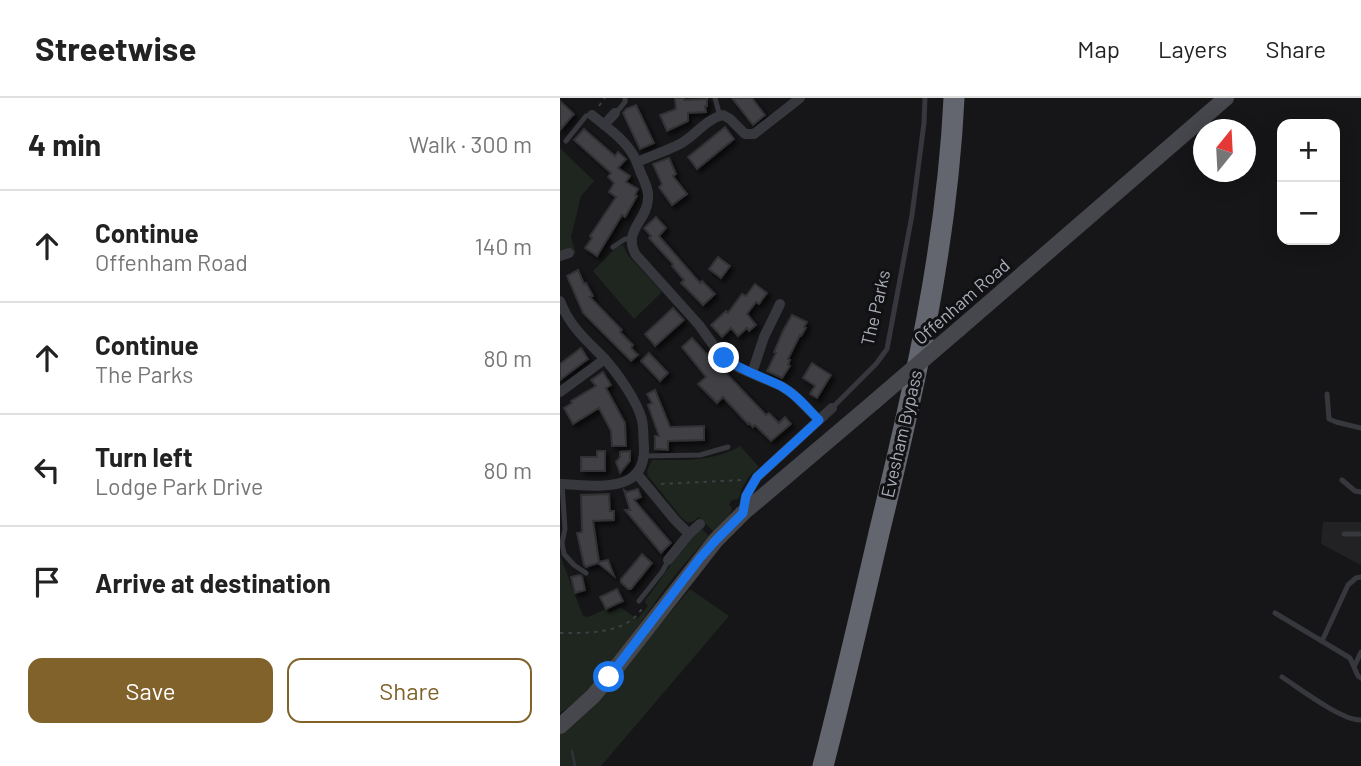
<!DOCTYPE html>
<html lang="en">
<head>
<meta charset="utf-8">
<style>
	:root { --surface:#fff; --page:#f6f6f6; --text:#222; --muted:#767676; --line:#e0e0e0; --accent:#80622a }
	body { margin:0; font-family:Barlow,sans-serif; background:var(--page); color:var(--text) }
	.controls { position:absolute; right:21px; top:21px; display:grid; overflow:hidden; border-radius:14px; box-shadow:0 4px 18px #0003 }
	.controls button { width:63px; height:63px; display:grid; place-items:center; padding:0; border:0; border-bottom:2px solid var(--line); background:var(--surface); color:var(--text); font:35px sans-serif }
	.compass { position:absolute; left:633px; top:21px; width:63px; height:63px; border-radius:50%; background:var(--surface); box-shadow:0 4px 18px #0003; rotate:18deg }
	.stop { position:absolute; width:21px; height:21px; margin:-16px; border:5px solid #1a73e8; border-radius:50%; background:#fff }
	.stop.end { background:#1a73e8; border-color:#fff; box-shadow:0 2px 7px #0008 }
	.list { margin:0; padding:0; list-style:none }
	h2 { display:flex; justify-content:space-between; align-items:center; height:91px; margin:0; padding:0 28px; font-size:30px }
	h2 small { font-size:23px; font-weight:400; color:var(--muted) }
	.list li { display:grid; grid-template-columns:46px 1fr auto; gap:21px; align-items:center; box-sizing:border-box; height:112px; padding:0 28px; border-top:2px solid var(--line) }
	.list b { display:block; font-size:26px; white-space:nowrap }
	.list p { margin:0; font-size:23px; white-space:nowrap; color:var(--muted) }
	.list em { font-size:23px; font-style:normal; color:var(--muted) }
	.actions { display:flex; gap:14px; padding:21px 28px }
	.actions a { flex:1; padding:16px 0; border:2px solid var(--accent); border-radius:14px; text-align:center; font-size:24px; color:var(--accent) }
	.actions .main { background:var(--accent); color:#fff }
	.icon { flex:none; width:38px; height:38px; fill:none; stroke:currentColor; stroke-width:2; stroke-linecap:round; stroke-linejoin:round }
	.map { position:relative; flex:none; width:801px; height:668px; overflow:hidden }
	header { display:flex; align-items:center; gap:42px; box-sizing:border-box; height:98px; padding:0 35px; background:var(--surface); border-bottom:2px solid var(--line) }
	header strong { font-size:33px }
	nav { display:flex; gap:38px; margin-inline-start:auto; font-size:24px }
	main { display:flex }
	aside { flex:1; background:var(--surface) }
	.map>svg:first-child { display:block }
</style>
</head>
<body>
<header>
<strong>Streetwise</strong>
<nav><a>Map</a><a>Layers</a><a>Share</a></nav>
</header>
<main>
<aside>
<h2>4 min<small>Walk · 300 m</small></h2>
<ul class="list">
<li><svg class="icon" aria-label="ahead" viewBox="0 0 24 24"><path d="M12 20V5M6 11l6-6 6 6"/></svg><div><b>Continue</b><p>Offenham Road</p></div><em>140 m</em></li>
<li><svg class="icon" aria-label="ahead" viewBox="0 0 24 24"><path d="M12 20V5M6 11l6-6 6 6"/></svg><div><b>Continue</b><p>The Parks</p></div><em>80 m</em></li>
<li><svg class="icon" aria-label="left" viewBox="0 0 24 24"><path d="M17 20v-9H6M10 6l-5 5 5 5"/></svg><div><b>Turn left</b><p>Lodge Park Drive</p></div><em>80 m</em></li>
<li><svg class="icon" aria-label="arrive" viewBox="0 0 24 24"><path d="M6 21V4h12l-3 4 3 4H6"/></svg><div><b>Arrive at destination</b></div></li>
</ul>
<div class="actions"><a class="main">Save</a><a>Share</a></div>
</aside>
<div class="map">
<svg width="801" height="668" viewBox="0 0 801 668">
	<defs>
		<filter id="shadow"><feDropShadow dx="3.5" dy="3.5" stdDeviation="2" flood-color="#0009"/></filter>
	</defs>
	<rect width="100%" height="100%" fill="#161618"/>
	<path fill="#222225" d="M 763,424 L 801,424 L 801,467 L 761,446 Z"/>
	<path fill="#1e261f" d="M 0,50 L 34,83 L 21,98 L 11,139 L 16,156 L 9,151 L 0,153 Z
		M 63,147 L 68,157 L 102,194 L 74,221 L 33,173 L 57,149 Z
		M 180,348 L 199,369 L 188,380 L 181,392 L 180,398 L 178,401 L 172,402 L 169,406 L 172,411 L 170,416 L 154,434 L 139,419 L 132,424 L 127,424 L 122,420 L 88,378 L 87,373 L 92,362 C 122,362 154,364 180,348 Z
		M 142,431 L 149,438 C 135,454 120,470 107,488 C 79,526 39,590 0,615 L 0,457 L 23,518 L 28,519 L 46,511 L 49,515 L 60,509 L 77,521 L 88,508 L 85,504 L 86,501 C 106,477 117,452 142,431 Z
		M 130,491 L 169,518 L 41,668 L 0,668 L 0,635 L 57,578 Z"/>
	<g fill="none" stroke-linecap="round" stroke-linejoin="round">
		<path stroke="#2c353c" stroke-width="2.5" d="M 12,653 L 15,668"/>
	</g>
	<path fill="#404145" stroke="#303034" stroke-width="2" filter="url(#shadow)" d="M 115,0 L 124,0 L 124,2 L 147,1 L 147,8 L 145,8 L 146,14 L 128,15 L 128,23 L 107,33 L 100,17 L 116,11 Z
		M 172,0 L 192,0 L 205,17 L 193,27 Z
		M 0,3 L 14,16 L 0,32 Z
		M 76,7 L 94,45 L 80,51 L 63,15 L 66,11 Z
		M 165,29 L 174,41 L 137,71 L 128,59 Z
		M 24,31 L 55,58 L 58,54 L 66,61 L 58,70 L 70,78 L 66,84 L 78,91 L 75,97 L 77,98 L 65,119 L 62,117 L 37,158 L 25,150 L 32,140 L 30,138 L 56,99 L 49,94 L 54,85 L 48,79 L 51,75 L 14,42 Z
		M 109,60 L 116,76 L 113,78 L 127,96 L 112,107 L 99,89 L 102,86 L 93,66 Z
		M 96,119 L 106,130 L 99,138 L 140,185 L 142,183 L 155,196 L 143,207 L 121,185 L 124,182 L 112,168 L 113,166 L 89,140 L 91,138 L 84,130 Z
		M 158,159 L 170,168 L 161,180 L 149,171 Z
		M 18,172 L 24,186 L 26,185 L 33,198 L 30,199 L 62,232 L 60,234 L 73,247 L 71,250 L 78,257 L 71,263 L 23,215 L 7,178 Z
		M 195,186 L 207,195 L 199,206 L 196,204 L 187,216 L 196,227 L 189,233 L 187,230 L 178,238 L 171,230 L 162,239 L 151,227 L 166,213 L 168,215 L 182,196 L 186,198 Z
		M 113,210 L 124,222 L 95,248 L 85,236 Z
		M 232,217 L 247,224 L 244,229 L 246,230 L 241,238 L 240,237 L 228,261 L 230,262 L 228,267 L 230,268 L 222,280 L 207,273 L 216,255 L 214,254 L 223,233 Z
		M 132,240 L 164,275 L 165,274 L 206,317 L 209,315 L 219,325 L 225,319 L 231,326 L 211,343 L 195,327 L 193,329 L 189,325 L 188,326 L 163,299 L 157,305 L 138,286 L 146,279 L 122,249 Z
		M 21,250 L 28,261 L 0,282 L 0,266 Z
		M 89,255 L 108,275 L 100,283 L 81,263 Z
		M 252,265 L 271,277 L 257,300 L 250,296 L 255,288 L 254,287 L 243,280 Z
		M 43,274 L 51,287 L 46,290 L 65,325 L 66,348 L 52,348 L 51,333 L 39,310 L 13,326 L 4,310 L 12,305 L 11,303 L 36,288 L 31,282 Z
		M 95,292 L 110,329 L 144,328 L 144,342 L 108,343 L 108,352 L 95,351 L 95,338 L 99,338 L 88,307 L 92,305 L 87,296 Z
		M 37,353 L 45,353 L 45,373 L 21,373 L 21,359 L 37,359 Z
		M 70,353 L 70,363 L 60,375 L 56,364 L 60,359 L 60,354 Z
		M 78,391 L 81,399 L 74,402 L 111,445 L 101,455 L 65,412 L 70,412 L 64,392 L 67,394 Z
		M 49,396 L 50,413 L 54,413 L 54,422 L 33,423 L 39,464 L 48,462 L 54,478 L 38,465 L 26,469 L 24,467 L 17,435 L 22,434 L 21,397 Z
		M 82,456 L 92,465 L 71,491 L 68,491 L 61,484 L 61,481 Z
		M 19,477 L 22,478 L 25,492 L 15,495 L 11,479 Z
		M 57,491 L 63,503 L 46,511 L 40,499 Z"/>
	<g fill="none" stroke-linecap="round" stroke-linejoin="round">
		<path stroke="#3d3f44" stroke-width="2" stroke-dasharray="3.5 5" stroke-linecap="butt" d="M 39,8 L 45,0
			M 101,386 L 183,382
			M 0,535 C 23,535 57,536 75,519 C 78,516 80,513 83,510"/>
		<path stroke="#37383d" stroke-width="5" d="M 155,0 L 160,18
			M 56,15 L 65,4 L 65,0
			M 6,43 L 26,18 L 32,17
			M 53,149 L 65,141 L 71,141
			M 767,296 L 769,321 L 776,324 L 801,330
			M 272,310 L 316,266 L 327,251 L 352,117 L 364,25 L 365,0
			M 84,358 L 140,357 L 168,349
			M 782,382 L 795,393 L 801,394
			M 2,386 L 5,431 L 2,445 L 4,456 L 14,467 L 26,475
			M 784,436 L 801,436
			M 79,503 L 102,474 L 108,463
			M 715,515 L 790,560 L 798,578 L 801,580
			M 762,543 L 788,487 L 796,480 L 801,479
			M 794,569 L 801,554
			M 722,579 C 739,590 782,623 801,622"/>
		<path stroke="#37383d" stroke-width="10" d="M 32,17 C 45,28 63,40 72,55 C 77,62 79,72 83,80 C 86,87 89,94 88,101 C 87,123 62,133 76,157 L 139,227 L 154,248 L 165,260 L 179,270 L 221,288 L 233,296 L 259,322
			M 44,27 L 55,15
			M 77,64 C 91,58 106,53 120,46 C 135,38 146,21 163,17 L 170,21 L 185,36 L 194,36 L 240,0
			M 0,158 L 9,155
			M 0,203 C 9,227 24,240 42,258 C 56,273 77,302 82,322 C 84,331 83,340 84,349 C 86,398 33,387 0,386
			M 192,275 L 204,239 L 220,206
			M 0,294 L 45,261
			M 77,376 L 115,422 L 129,436 L 140,426
			M 183,415 L 186,398 L 197,379 L 272,310
			M 108,462 L 129,436"/>
		<path stroke="#45474d" stroke-width="16" d="M 399,231 L 666,0
			M 0,628 L 33,598 L 49,579 L 156,442 L 183,415 L 314,304"/>
		<path stroke="#63666e" stroke-width="21" d="M 263,668 C 283,591 301,513 319,435 C 354,292 387,148 394,0"/>
		<path stroke="#45474d" stroke-width="16" d="M 314,304 L 399,231"/>
	</g>
	<g fill="none" stroke-linecap="round" stroke-linejoin="round">
		<path stroke="#1a73e8" stroke-width="9" d="M 49,579 L 140,460 L 156,442 L 183,415 L 186,398 L 197,379 L 259,322 C 247,310 236,296 221,288 C 201,278 184,274 164,260"/>
	</g>
	<g text-anchor="middle" stroke-width="6" stroke-linejoin="round" paint-order="stroke">
		<g font-size="18" fill="#a8adb8" stroke="#111113">
			<text transform="translate(402 204) rotate(-41)" y="6">Offenham Road</text>
			<text transform="translate(316 210) rotate(-77)" y="6">The Parks</text>
			<text transform="translate(342 336) rotate(-77)" y="6">Evesham Bypass</text>
		</g>
	</g>
</svg>
<div class="controls">
<button>+</button>
<button>−</button>
</div>
<svg class="compass" viewBox="-18 -18 36 36"><path d="M0-13l5 13h-10z" fill="#e53935"/><path d="M0 13l5-13h-10z" fill="#767676"/></svg>
<div class="stop" style="left:49px;top:579px"></div>
<div class="stop end" style="left:164px;top:260px"></div>
</div>
</main>
</body>
</html>
